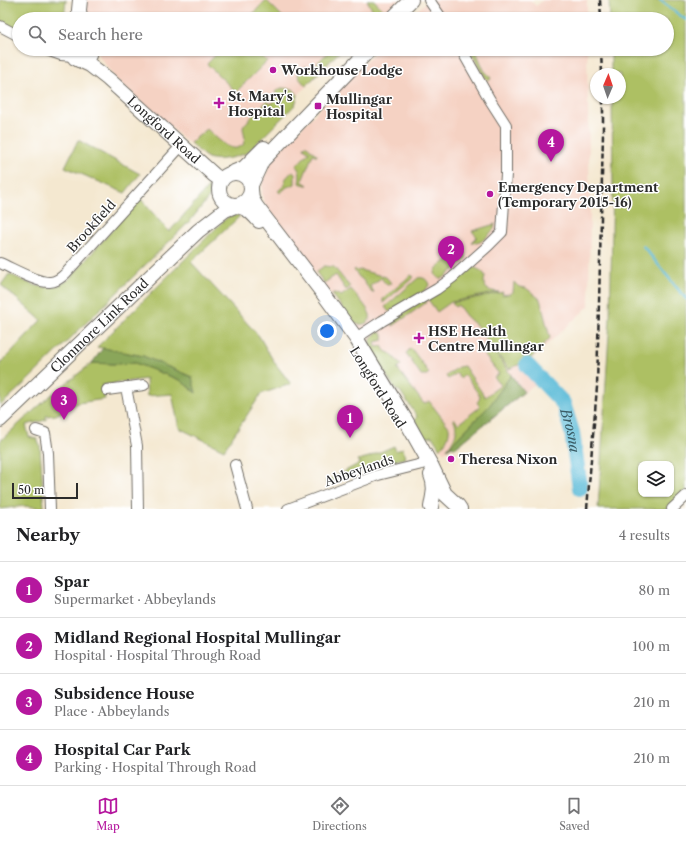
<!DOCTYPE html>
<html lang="en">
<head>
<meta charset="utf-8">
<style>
	:root { --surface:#fff; --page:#f6f6f6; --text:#202124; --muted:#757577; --line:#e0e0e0; --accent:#b5179e }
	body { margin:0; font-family:"Libre Caslon Text",serif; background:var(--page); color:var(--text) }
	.controls { position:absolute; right:12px; bottom:12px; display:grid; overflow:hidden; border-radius:8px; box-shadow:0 1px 3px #0004 }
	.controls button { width:36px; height:36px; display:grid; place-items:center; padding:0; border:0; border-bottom:1px solid var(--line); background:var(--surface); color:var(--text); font:20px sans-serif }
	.compass { position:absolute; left:590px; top:68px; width:36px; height:36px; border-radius:50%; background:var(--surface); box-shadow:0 1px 3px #0004; rotate:2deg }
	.scale { position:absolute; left:12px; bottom:10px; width:66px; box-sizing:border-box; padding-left:4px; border:2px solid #2b2b2b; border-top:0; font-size:11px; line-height:14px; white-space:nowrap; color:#2b2b2b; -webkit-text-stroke:3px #fff; paint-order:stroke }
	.you { position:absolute; left:327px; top:331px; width:14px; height:14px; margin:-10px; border:3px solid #fff; border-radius:50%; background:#1a73e8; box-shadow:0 0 0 6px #1a73e833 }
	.badge { display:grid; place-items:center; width:26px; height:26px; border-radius:50%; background:var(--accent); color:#fff; font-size:13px; font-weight:700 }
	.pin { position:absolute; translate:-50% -33px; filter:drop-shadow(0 1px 2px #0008) }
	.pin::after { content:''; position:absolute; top:21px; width:14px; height:12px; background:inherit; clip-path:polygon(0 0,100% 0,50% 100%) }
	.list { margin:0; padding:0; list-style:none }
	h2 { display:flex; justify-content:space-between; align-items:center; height:52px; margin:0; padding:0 16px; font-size:17px }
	h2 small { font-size:13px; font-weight:400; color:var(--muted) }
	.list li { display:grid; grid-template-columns:26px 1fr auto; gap:12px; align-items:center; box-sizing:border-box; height:56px; padding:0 16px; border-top:1px solid var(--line) }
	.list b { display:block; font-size:15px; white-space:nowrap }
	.list p { margin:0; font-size:13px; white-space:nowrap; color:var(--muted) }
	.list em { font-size:13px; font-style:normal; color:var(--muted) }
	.icon { flex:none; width:22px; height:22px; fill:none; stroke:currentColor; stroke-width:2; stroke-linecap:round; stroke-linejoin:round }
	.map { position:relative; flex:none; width:686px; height:509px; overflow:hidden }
	.search { position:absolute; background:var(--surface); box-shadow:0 1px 3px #0004; left:12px; right:12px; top:12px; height:44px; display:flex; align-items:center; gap:10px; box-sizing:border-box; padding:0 14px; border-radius:22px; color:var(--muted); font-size:15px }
	.sheet { height:276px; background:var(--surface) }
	nav { display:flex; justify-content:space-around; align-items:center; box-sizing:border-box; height:56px; border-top:1px solid var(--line); background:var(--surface); font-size:11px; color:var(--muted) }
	nav a { display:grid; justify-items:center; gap:2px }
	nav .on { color:var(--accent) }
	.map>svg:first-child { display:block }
</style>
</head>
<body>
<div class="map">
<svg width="686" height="509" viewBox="0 0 686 509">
	<rect width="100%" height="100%" fill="#fff"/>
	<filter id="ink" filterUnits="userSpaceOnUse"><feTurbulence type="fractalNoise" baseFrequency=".025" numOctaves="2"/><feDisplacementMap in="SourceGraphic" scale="8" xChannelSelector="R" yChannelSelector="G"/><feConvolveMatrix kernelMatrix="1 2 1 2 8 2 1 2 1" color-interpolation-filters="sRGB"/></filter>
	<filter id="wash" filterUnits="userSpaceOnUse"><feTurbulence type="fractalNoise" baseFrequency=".012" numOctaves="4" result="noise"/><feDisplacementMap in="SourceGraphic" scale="16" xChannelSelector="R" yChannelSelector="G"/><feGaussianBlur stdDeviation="0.9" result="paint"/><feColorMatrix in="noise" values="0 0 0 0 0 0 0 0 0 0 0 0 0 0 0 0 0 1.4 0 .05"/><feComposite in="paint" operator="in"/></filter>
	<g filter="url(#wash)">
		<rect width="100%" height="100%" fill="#f4e8d0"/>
		<path fill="#f5d2c3" d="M 86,0 L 399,0 L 386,14 L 380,16 L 377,14 L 372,19 L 87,19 Z
			M 429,0 L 530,0 L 536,6 L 543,0 L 587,0 L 587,19 L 407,19 Z
			M 96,49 L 343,49 L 297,96 L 295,105 L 247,154 L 237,157 L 225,159 L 212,159 L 206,158 L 177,133 L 116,79 L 99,56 Z
			M 378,49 L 587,49 L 590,210 L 589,306 L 530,360 L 544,377 L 455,448 L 452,446 L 444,453 L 371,347 L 270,213 L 264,202 L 262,195 L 262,186 L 264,178 L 273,157 Z"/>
		<path fill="#adc064" stroke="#6c7648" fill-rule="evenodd" d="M 0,0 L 66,0 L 64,19 L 19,19 L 19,31 L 9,27 L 0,21 Z
			M 266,0 L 285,19 L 248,19 Z
			M 367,0 L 374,0 L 386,13 L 384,15 L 381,15 L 377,14 L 375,15 Z
			M 609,0 L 686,0 L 686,491 L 668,509 L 598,509 L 610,318 L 613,188 L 612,98 L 620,98 L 620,74 L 611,74 L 611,49 L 667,49 L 667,19 L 610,19 ZM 641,464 L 671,464 L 671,494 L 641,494 Z
			M 424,11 L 428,15 L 427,19 L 408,19 C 413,14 417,12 424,13 Z
			M 221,49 L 254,49 L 267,61 L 236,92 L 207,64 Z
			M 331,49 L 342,49 L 306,86 L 299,78 L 298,74 L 306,66 L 311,70 Z
			M 470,49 L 475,49 L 484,70 L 491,78 L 489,81 C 481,75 474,58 470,49 Z
			M 282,88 L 293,89 L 298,95 L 295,105 L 247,153 C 236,157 219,162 208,158 C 202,155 196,148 190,143 L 207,129 C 214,135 227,150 237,148 C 240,147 241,146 243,145 L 245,139 L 243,128 L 244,125 L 267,101 L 271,104 L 278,96 L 275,92 L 277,90 Z
			M 78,140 L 140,174 L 125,193 L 65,167 Z
			M 306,145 L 317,155 L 317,156 L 313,154 L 302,181 L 308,185 L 306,185 L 299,183 C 300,177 301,171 296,166 L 309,152 L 304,148 Z
			M 293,171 L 295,173 L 295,184 L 287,187 L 280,193 L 278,191 L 285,185 C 283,179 289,175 293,171 Z
			M 209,186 L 210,196 L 190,221 L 27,381 L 0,406 L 0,364 L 41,320 L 1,285 L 9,274 C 29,283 51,297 71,277 L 140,198 L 169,232 Z
			M 236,215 L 240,216 L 191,262 L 259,336 L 274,362 L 291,384 L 261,394 L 224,450 L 179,428 L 172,394 L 147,396 L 146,379 L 102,385 L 105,399 L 78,403 L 56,415 L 46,416 L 46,420 L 26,425 L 29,437 L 37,439 L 40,446 L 44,508 L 24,506 L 0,509 L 0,441 L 50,396 L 92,363 L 113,364 L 135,363 L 180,380 L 196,393 L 191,377 L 143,356 L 97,347 L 223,221 L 228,217 Z
			M 495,224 L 494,229 C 488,235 481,246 472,242 L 477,237 L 472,231 Z
			M 461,250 L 464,251 L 466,254 L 466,259 L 445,277 L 441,279 C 436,278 434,274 436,269 L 458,251 Z
			M 324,266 L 334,267 L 350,287 L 346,290 L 336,275 L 324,283 L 316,272 Z
			M 472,267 C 476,268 484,271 485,276 C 485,278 484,280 484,283 C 485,291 492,291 499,292 L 451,302 L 437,312 L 427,298 Z
			M 355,269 L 357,271 L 360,270 L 386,277 L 391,283 L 388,285 L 387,285 L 381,278 L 370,286 L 374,292 L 372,293 L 362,279 L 359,277 L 354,270 Z
			M 411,275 L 414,277 L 383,303 L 383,299 Z
			M 418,278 C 424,277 427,279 429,285 L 427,288 L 424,291 L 389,312 L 385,307 Z
			M 514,282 L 519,287 L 526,288 L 540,299 L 550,338 L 529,360 L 509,369 L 491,346 L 511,375 L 490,405 L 447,449 C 454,439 460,431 453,419 L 454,418 L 458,424 L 480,407 L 477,402 L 479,400 L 480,396 L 465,375 L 460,378 L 457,373 L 448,379 L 446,376 L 458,367 L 464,366 L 485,397 L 501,385 L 494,377 L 499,374 L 482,352 L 490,345 L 478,327 L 466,316 L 458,305 L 455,307 L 452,303 L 503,292 L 502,295 L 509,294 L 513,292 Z
			M 351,289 C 356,295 369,309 370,315 C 371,319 369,321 366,323 C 362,325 358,325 354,323 L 332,294 L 334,293 L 336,295 L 338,294 L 341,296 Z
			M 424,299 L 427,302 L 393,326 L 392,323 L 394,320 Z
			M 378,332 C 383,333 384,335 383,340 L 375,342 L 376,347 L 382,346 L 385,351 L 391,354 L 401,365 L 397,368 L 424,404 L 429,401 L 449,427 C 450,435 446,443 440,449 L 432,436 L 425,438 L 415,420 L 417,416 L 400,391 L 396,390 L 370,350 C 369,342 371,336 378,332 Z
			M 411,348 L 429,373 L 427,375 L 421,375 L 406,353 Z
			M 394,446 L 396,451 L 403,448 L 405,458 L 380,465 L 353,474 L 327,484 L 325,482 L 360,463 L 358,460 L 369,457 Z"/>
		<path fill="#8aa65a" stroke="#5a6842" d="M 103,348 L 143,356 L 192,377 L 196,393 L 180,380 L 135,363 L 114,364 L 92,363 Z
			M 511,375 L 524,392 L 455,448 L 452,446 L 447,449 L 490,405 Z"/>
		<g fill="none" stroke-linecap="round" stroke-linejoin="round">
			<path stroke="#59bad7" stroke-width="2.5" d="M 660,0 L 686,20
				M 643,246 L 686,299"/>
			<path stroke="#59bad7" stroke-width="16" id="s1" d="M 527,365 L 563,403 L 572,432 L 580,488"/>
		</g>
	</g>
	<g filter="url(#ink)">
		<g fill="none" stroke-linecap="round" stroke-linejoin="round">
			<g stroke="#716d65" stroke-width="12">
				<path id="street" d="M 429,0 L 442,19
					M 0,26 L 19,36
					M 44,49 L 61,55 L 73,56
					M 0,263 C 12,268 37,283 50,282 C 56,282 61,278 66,273 L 182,145
					M 356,338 L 382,321 L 437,289 L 452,278 L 488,246 L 502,232 L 506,174 L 506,125 L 490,100 L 461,49
					M 126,387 L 137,446 L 138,509
					M 107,390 L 144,385
					M 36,430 L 45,433 L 48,453 L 50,509
					M 235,465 L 247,509
					M 288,509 L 378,475 L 426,463
					M 672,509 L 686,496"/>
			</g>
			<g stroke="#716d65" stroke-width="16">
				<g id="secondary">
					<path d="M 80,0 L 79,10 L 80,19"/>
					<path d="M 392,19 L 411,0"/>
					<path id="s2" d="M 71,49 L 72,54 L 75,58 L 90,65 L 108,79 L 214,175 L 221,180"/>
					<path d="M 79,60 C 86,60 90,56 90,49"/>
					<circle cx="235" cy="189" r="16"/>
					<path d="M 232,173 L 244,168 L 264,148"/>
					<path d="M 251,185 L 262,161 L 370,49"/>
					<path d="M 251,190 L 252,199 L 256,206 L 322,292 L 356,338 L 405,419 L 432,467 L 445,494 L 458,506 L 460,509"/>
					<path d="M 237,206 C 248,208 252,213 259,221"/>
					<path id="s3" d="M 0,420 L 198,231 L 225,210 L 235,206"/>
					<path d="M 431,475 C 436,487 433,495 431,507"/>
				</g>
			</g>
			<use href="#street" stroke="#fff" stroke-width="10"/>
			<use href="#secondary" stroke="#fff" stroke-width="14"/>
			<path stroke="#2b2b2b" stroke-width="2.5" stroke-dasharray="6 3" stroke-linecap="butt" d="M 600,0 L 601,19
				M 601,49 L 602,74
				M 587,509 L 597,387 L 603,134 L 603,98"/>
		</g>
	</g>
	<g fill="#b5179e" stroke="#fff" stroke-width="1.5">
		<circle cx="273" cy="70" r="4"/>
		<path d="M217 97h4v4h4v4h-4v4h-4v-4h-4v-4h4z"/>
		<rect x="314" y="102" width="8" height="8" rx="2"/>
		<circle cx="490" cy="194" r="4"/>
		<path d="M417 332h4v4h4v4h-4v4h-4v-4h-4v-4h4z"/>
		<circle cx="451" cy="459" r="4"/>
	</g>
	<g text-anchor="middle" stroke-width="3" stroke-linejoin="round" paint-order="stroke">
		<g font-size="13" font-weight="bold" fill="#2b2b2b" stroke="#fff" text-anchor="start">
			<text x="281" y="75">Workhouse Lodge</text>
			<text x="228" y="101">St. Mary's<tspan x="228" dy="15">Hospital</tspan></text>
			<text x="326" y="104">Mullingar<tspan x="326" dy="15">Hospital</tspan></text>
			<text x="498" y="192">Emergency Department<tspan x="498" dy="15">(Temporary 2015-16)</tspan></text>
			<text x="428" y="336">HSE Health<tspan x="428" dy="15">Centre Mullingar</tspan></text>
			<text x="459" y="464">Theresa Nixon</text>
		</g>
		<g font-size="13" fill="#2b2b2b" stroke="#fff">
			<text dy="5" stroke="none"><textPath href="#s2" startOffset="125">Longford Road</textPath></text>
			<text transform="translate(91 226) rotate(-48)" y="5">Brookfield</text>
			<text dy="5" stroke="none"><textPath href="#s3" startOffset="137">Clonmore Link Road</textPath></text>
			<text transform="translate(378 387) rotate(58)" y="5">Longford Road</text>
			<text transform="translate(359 470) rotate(-19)" y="5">Abbeylands</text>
		</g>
		<g font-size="14" font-style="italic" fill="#3b5d67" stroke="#fff">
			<text dy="5" stroke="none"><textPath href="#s1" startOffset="81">Brosna</textPath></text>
		</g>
	</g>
</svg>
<div class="controls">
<button><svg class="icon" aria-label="layers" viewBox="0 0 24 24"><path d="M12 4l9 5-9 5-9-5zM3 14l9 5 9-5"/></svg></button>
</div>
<svg class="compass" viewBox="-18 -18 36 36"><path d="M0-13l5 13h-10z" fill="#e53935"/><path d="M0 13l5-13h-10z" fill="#757577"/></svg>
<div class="scale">50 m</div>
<div class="you"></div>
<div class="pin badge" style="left:350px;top:438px">1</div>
<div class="pin badge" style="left:451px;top:269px">2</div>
<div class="pin badge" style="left:64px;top:420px">3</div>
<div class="pin badge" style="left:551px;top:162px">4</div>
<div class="search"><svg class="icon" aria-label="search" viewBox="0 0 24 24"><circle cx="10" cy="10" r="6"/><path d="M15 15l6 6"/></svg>Search here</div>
</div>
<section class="sheet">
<h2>Nearby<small>4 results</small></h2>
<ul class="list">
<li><span class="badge">1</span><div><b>Spar</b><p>Supermarket · Abbeylands</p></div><em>80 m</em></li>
<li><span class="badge">2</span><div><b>Midland Regional Hospital Mullingar</b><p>Hospital · Hospital Through Road</p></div><em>100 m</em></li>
<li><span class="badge">3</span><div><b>Subsidence House</b><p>Place · Abbeylands</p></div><em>210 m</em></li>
<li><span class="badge">4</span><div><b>Hospital Car Park</b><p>Parking · Hospital Through Road</p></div><em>210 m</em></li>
</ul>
</section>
<nav>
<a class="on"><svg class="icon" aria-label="map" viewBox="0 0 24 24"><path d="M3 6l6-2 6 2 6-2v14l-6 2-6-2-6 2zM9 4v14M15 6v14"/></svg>Map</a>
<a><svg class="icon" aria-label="directions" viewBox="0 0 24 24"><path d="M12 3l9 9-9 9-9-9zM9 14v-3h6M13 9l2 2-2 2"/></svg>Directions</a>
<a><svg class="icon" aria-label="saved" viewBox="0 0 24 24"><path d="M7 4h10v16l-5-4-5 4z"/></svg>Saved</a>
</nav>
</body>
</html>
